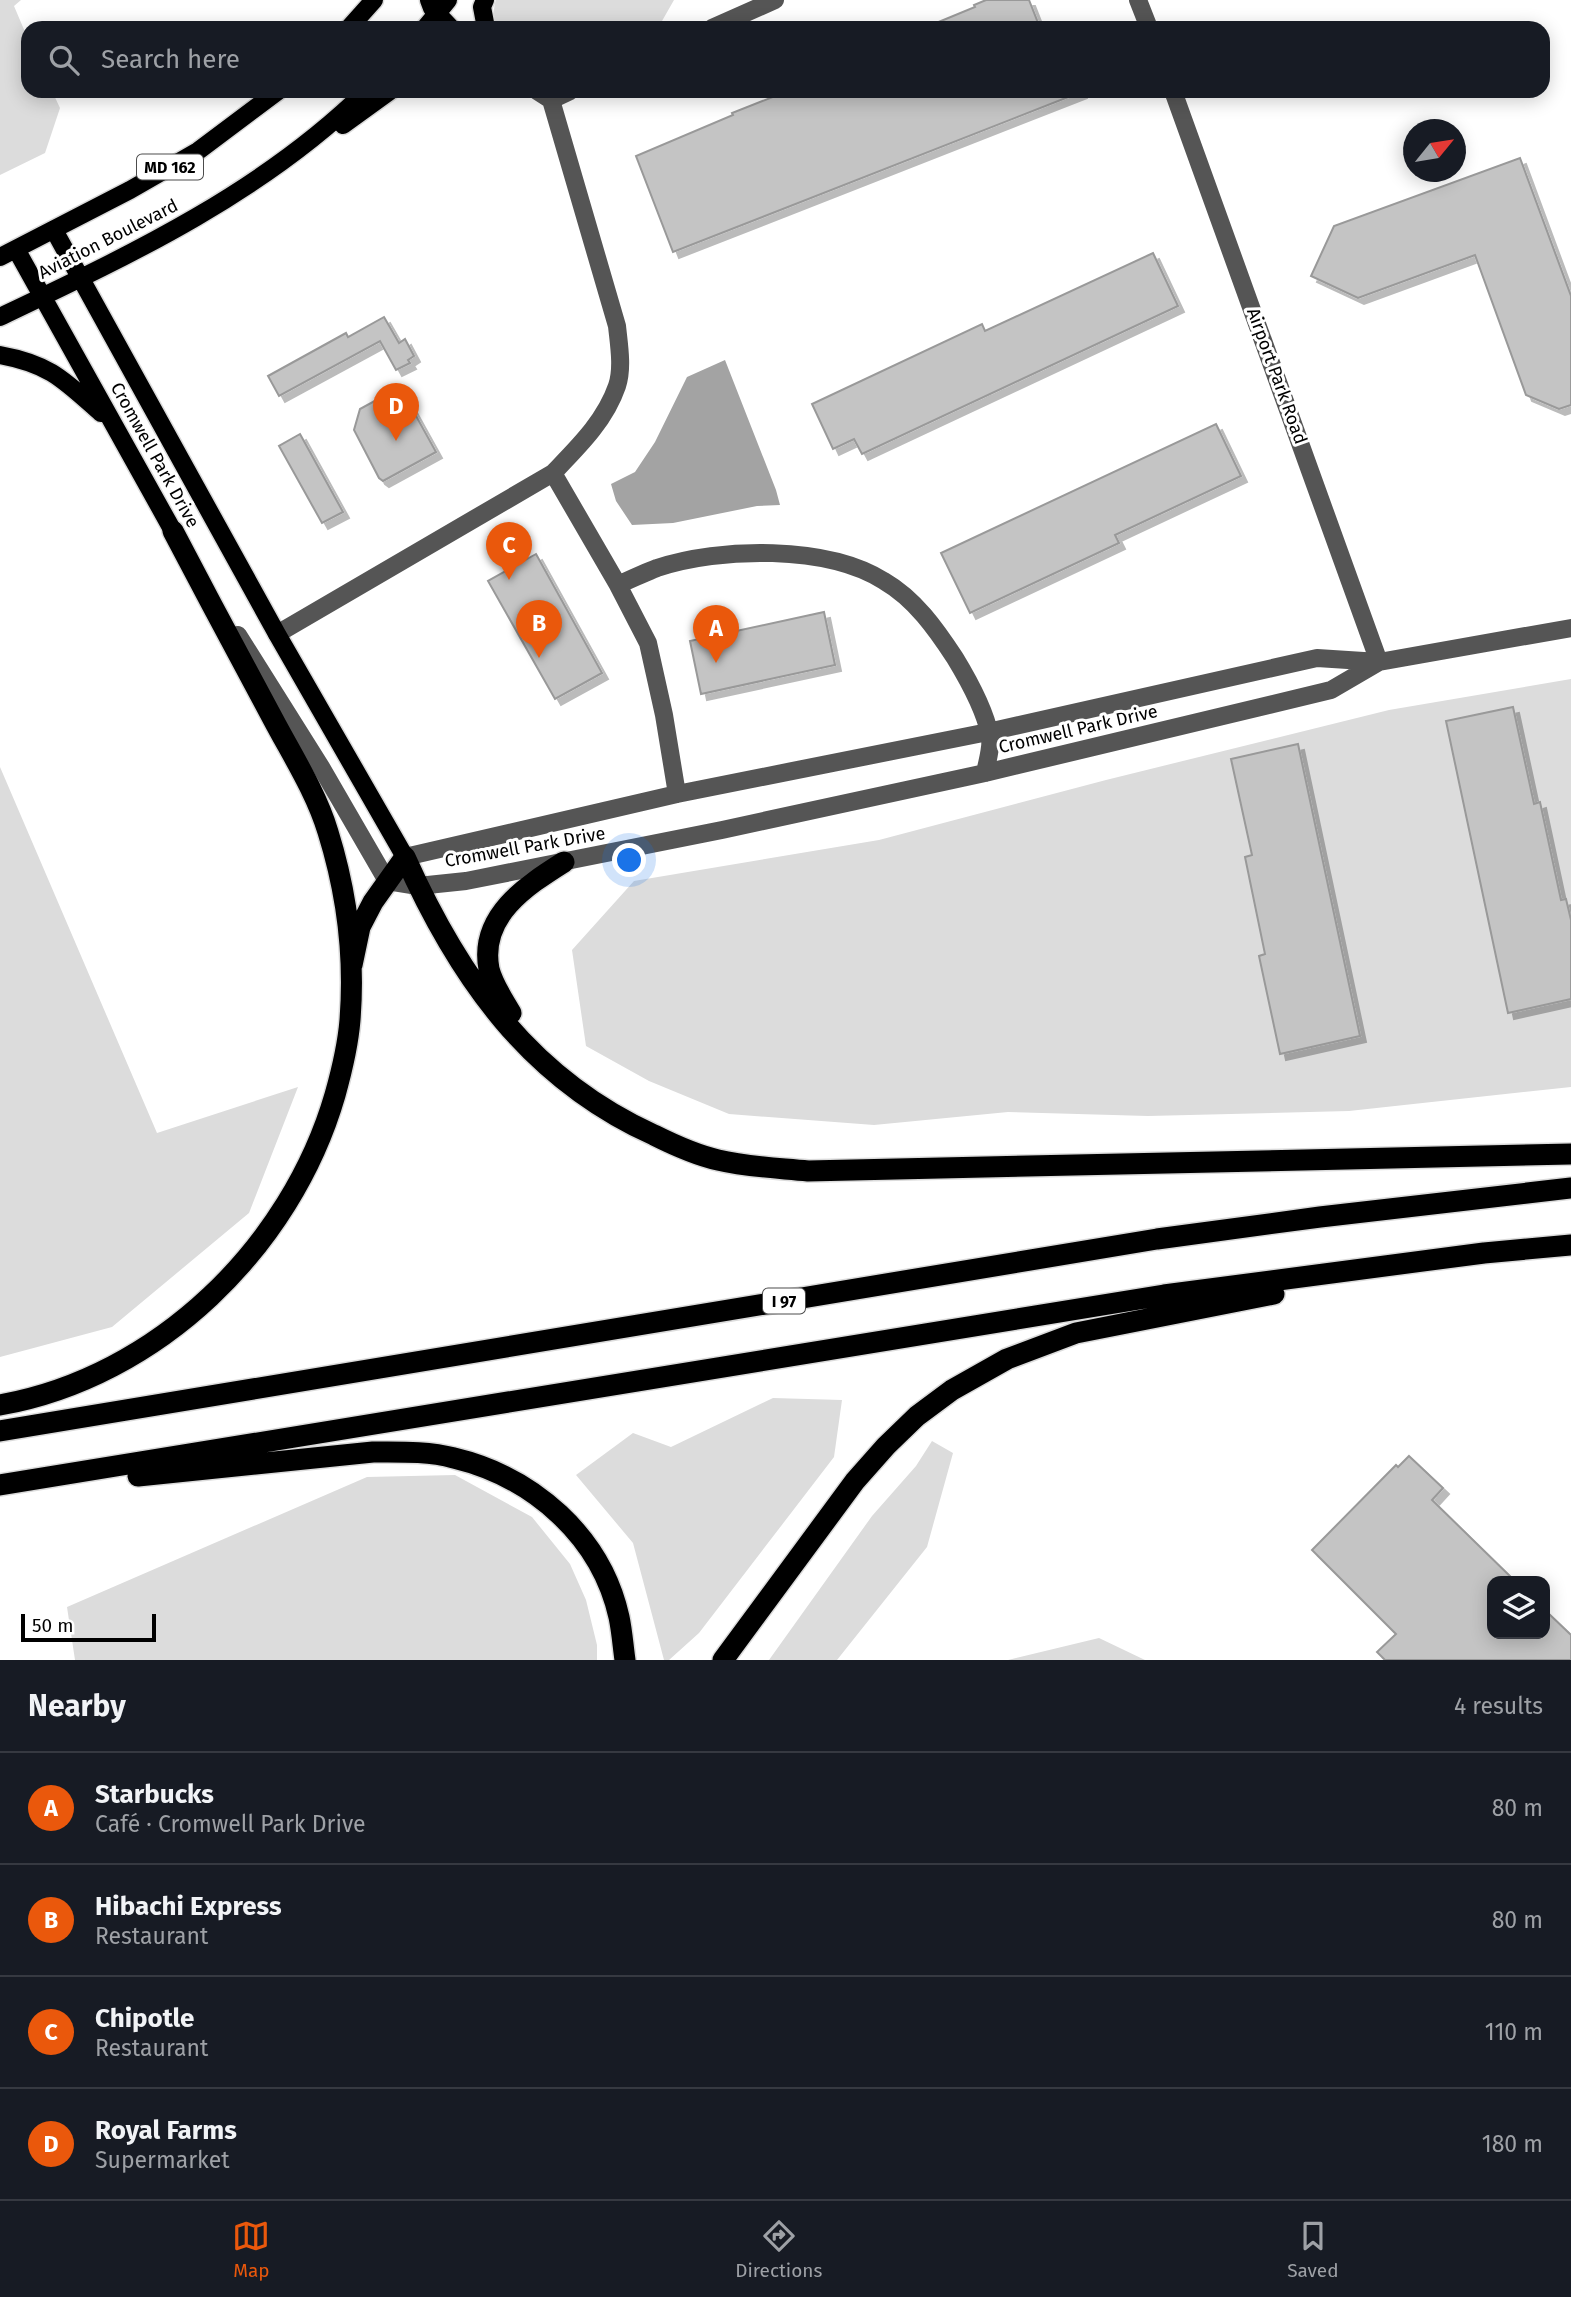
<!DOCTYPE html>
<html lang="en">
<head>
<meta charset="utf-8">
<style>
	:root { --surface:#171b24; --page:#20242c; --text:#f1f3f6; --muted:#9ea1a6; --line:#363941; --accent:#ea580c }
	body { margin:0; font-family:"Fira Sans",sans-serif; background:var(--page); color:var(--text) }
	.controls { position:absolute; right:21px; bottom:21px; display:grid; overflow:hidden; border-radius:14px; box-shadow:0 4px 18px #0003 }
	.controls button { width:63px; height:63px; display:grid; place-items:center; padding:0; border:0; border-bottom:2px solid var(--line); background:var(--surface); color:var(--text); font:35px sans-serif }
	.compass { position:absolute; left:1403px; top:119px; width:63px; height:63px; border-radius:50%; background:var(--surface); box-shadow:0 4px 18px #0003; rotate:60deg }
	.scale { position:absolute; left:21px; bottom:18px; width:135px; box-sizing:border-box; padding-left:7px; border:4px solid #000; border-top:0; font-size:19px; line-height:24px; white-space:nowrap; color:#000; -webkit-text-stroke:5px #fff; paint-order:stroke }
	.you { position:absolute; left:630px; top:861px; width:24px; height:24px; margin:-18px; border:5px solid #fff; border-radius:50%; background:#1a73e8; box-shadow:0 0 0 10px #1a73e833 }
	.badge { display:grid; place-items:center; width:46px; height:46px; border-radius:50%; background:var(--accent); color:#fff; font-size:23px; font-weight:700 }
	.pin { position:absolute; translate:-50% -58px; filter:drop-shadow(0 2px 4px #0008) }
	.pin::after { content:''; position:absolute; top:37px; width:24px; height:21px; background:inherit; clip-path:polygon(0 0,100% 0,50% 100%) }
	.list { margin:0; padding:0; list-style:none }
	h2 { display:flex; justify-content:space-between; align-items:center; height:91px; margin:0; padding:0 28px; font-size:30px }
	h2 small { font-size:23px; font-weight:400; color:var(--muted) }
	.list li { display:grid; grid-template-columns:46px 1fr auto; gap:21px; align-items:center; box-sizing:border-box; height:112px; padding:0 28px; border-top:2px solid var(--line) }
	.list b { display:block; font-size:26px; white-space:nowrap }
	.list p { margin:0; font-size:23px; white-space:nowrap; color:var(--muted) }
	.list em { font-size:23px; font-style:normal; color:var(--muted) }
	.icon { flex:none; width:38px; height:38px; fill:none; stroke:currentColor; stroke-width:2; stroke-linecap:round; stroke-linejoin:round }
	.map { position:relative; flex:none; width:1571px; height:1660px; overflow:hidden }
	.search { position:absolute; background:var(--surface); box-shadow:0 4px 18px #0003; left:21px; right:21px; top:21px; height:77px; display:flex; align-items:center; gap:18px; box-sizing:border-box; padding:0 24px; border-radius:21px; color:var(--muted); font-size:26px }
	.sheet { height:539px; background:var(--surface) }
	nav { display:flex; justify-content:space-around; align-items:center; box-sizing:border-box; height:98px; border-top:2px solid var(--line); background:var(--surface); font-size:19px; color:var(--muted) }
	nav a { display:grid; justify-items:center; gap:4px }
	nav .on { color:var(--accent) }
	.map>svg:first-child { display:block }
</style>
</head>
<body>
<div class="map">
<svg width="1571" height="1660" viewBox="0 0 1571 1660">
	<defs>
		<filter id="shadow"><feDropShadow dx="6" dy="6" stdDeviation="0" flood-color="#0004"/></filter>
	</defs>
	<rect width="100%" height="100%" fill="#fff"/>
	<path fill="#dcdcdc" d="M 0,0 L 21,0 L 14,6 L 28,39 L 28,91 L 52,91 L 60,108 L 45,153 L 0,175 Z
		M 496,0 L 674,0 L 658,28 L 498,28 C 493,21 493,8 496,0 Z
		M 1571,679 L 1571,1087 L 1349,1111 L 1148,1116 L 1008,1112 L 874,1125 L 729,1114 L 649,1081 L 586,1046 L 572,950 L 634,881 L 879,840 L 1106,780 L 1389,710 Z
		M 0,767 L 157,1133 L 298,1087 L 249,1213 L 112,1327 L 0,1357 Z
		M 773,1398 L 842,1400 L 834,1457 L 699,1633 L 669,1660 L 664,1660 L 633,1543 L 576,1475 L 633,1433 L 671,1447 Z
		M 932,1441 L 953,1453 L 927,1547 L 837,1660 L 769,1660 L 872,1516 L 916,1466 Z
		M 455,1475 L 532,1517 L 570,1564 L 586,1600 L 597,1645 L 597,1660 L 75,1660 L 67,1607 L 367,1477 Z
		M 1099,1638 L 1145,1660 L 1008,1660 Z"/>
	<path fill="#a3a3a3" d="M 725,360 L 776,490 L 780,505 L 757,506 L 673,523 L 632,525 L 616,501 L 611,484 L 635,472 L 655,442 L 687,377 Z"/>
	<path fill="#c4c4c4" stroke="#999" stroke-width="2" filter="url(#shadow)" d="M 986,0 L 1029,0 L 1040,28 L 924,28 L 975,7 L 974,5 Z
		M 788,91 L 1081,91 L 1081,92 L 673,252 L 636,156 L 733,115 L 732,113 Z
		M 1520,158 L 1571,296 L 1571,405 L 1559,409 L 1526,395 L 1475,255 L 1358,298 L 1311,276 L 1334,226 Z
		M 1153,253 L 1178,306 L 862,454 L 854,439 L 833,449 L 812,404 L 982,324 L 985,331 Z
		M 384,317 L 399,343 L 405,339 L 414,356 L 408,360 L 410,363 L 396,370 L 380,341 L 279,396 L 268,376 L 346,333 L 348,337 Z
		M 400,387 L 436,452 L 383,481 L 379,478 L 354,430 L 360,409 Z
		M 1216,424 L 1241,476 L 1115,535 L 1119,543 L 970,613 L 941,553 Z
		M 300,434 L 343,512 L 322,523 L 279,446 Z
		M 536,554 L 602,673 L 555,699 L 488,581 Z
		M 824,612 L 835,665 L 701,694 L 690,641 Z
		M 1513,707 L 1534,804 L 1540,802 L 1561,900 L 1566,899 L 1571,920 L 1571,999 L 1508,1013 L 1446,721 Z
		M 1298,744 L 1360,1036 L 1280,1054 L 1259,956 L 1265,954 L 1245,857 L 1252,855 L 1231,759 Z
		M 1409,1456 L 1443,1488 L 1432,1500 L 1515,1581 L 1492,1581 L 1492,1634 L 1545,1634 L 1545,1610 L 1571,1635 L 1571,1660 L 1385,1660 L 1377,1652 L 1396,1634 L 1312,1550 L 1396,1465 L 1398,1467 Z"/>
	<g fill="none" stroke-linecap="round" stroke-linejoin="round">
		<g stroke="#dbdbdb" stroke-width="21">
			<path id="major" d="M 429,0 L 432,8 L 451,28
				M 485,0 L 482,7 L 486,28
				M 349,28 L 374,0
				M 425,28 L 448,0
				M 343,125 L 390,91
				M 54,230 L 277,634 L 405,857
				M 16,249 L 173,531
				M 0,257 L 130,190 L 198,151 L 278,91
				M 0,317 C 130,255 262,193 366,91
				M 0,355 C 50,364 64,380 101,413"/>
		</g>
		<g stroke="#dbdbdb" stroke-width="24">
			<path id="highway" d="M 352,965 L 360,927 L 373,902 L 405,857 C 459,978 530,1079 654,1135 C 674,1145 696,1155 718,1160 C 747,1167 778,1168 808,1171 L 1571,1154
				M 511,1013 C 503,999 493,985 489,969 C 479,916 526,886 564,862
				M 0,1405 C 158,1377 291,1247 335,1095 C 342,1070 348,1045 350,1020 C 355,956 347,893 328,832 C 316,792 292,755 273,719 C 239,656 206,594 173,531
				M 0,1431 L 1157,1239 L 1320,1217 L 1571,1188
				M 138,1476 L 373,1452 C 400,1452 428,1451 454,1458 C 533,1477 601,1536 619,1617 C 622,1631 623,1646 625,1660
				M 0,1485 L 1164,1295 L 1484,1253 L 1571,1245
				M 723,1660 L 855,1481 L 886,1446 L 917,1416 L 952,1390 L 1007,1359 L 1076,1333 L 1274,1294"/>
		</g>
		<path stroke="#555" stroke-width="18" d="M 1138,0 L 1149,28
			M 712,28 L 775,0
			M 537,91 L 551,100 L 570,91
			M 1173,91 L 1379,662
			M 553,473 L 618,585 L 648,643 L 664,715 L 677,794
			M 618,585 C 631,579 644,573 657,568 C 720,547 827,545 884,581 C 915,599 936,629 955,658 C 969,681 985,710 990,736 C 992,747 987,762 985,773
			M 277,634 L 553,473 C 578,447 605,421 617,386 C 623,368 619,345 617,326 L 551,100
			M 238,635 L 321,767 L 387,881 L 418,886 L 466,881 L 722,830 L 985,773 L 1331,690 L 1379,662
			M 405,857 L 677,794 L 988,732 L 1317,658 L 1379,662 L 1571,628"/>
		<use href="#major" stroke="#000" stroke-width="18"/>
		<use href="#highway" stroke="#000" stroke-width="21"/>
	</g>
	<g text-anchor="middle" stroke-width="6" stroke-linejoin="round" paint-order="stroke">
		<g fill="#fff" stroke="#4c4c4c" stroke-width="2">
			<rect x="137" y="154.5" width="66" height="25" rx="5"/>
			<rect x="763" y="1288.5" width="42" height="25" rx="5"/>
		</g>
		<g font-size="16" font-weight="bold" fill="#000">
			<text x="170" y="173">MD 162</text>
			<text x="784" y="1307">I 97</text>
		</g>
		<g font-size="18" fill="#000" stroke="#fff">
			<text transform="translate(108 239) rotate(-27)" y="6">Aviation Boulevard</text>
			<text transform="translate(1277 376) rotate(70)" y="6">Airport Park Road</text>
			<text transform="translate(155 455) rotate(61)" y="6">Cromwell Park Drive</text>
			<text transform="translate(1078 729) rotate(-13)" y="6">Cromwell Park Drive</text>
			<text transform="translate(525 847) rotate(-10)" y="6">Cromwell Park Drive</text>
		</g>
	</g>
</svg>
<div class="controls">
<button><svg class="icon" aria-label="layers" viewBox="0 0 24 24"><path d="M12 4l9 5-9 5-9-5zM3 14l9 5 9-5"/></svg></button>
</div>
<svg class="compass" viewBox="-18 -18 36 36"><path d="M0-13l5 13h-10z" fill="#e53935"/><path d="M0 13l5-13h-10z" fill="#9ea1a6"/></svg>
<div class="scale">50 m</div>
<div class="you"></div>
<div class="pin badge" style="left:716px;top:663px">A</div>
<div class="pin badge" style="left:539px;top:658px">B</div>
<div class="pin badge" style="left:509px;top:580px">C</div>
<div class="pin badge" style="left:396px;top:441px">D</div>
<div class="search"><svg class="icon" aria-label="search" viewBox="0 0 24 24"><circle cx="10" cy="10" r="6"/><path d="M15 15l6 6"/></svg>Search here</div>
</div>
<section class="sheet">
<h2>Nearby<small>4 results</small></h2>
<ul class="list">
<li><span class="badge">A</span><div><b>Starbucks</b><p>Café · Cromwell Park Drive</p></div><em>80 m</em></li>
<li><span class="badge">B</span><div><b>Hibachi Express</b><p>Restaurant</p></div><em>80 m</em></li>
<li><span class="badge">C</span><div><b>Chipotle</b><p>Restaurant</p></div><em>110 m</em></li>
<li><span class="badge">D</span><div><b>Royal Farms</b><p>Supermarket</p></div><em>180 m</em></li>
</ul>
</section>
<nav>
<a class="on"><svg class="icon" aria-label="map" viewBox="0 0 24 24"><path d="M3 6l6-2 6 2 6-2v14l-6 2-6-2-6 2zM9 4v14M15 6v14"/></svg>Map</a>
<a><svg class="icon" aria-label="directions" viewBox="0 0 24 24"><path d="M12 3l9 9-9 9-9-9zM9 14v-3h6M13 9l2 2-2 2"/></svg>Directions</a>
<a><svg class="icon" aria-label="saved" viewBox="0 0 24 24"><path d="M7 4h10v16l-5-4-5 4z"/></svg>Saved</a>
</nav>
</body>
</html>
